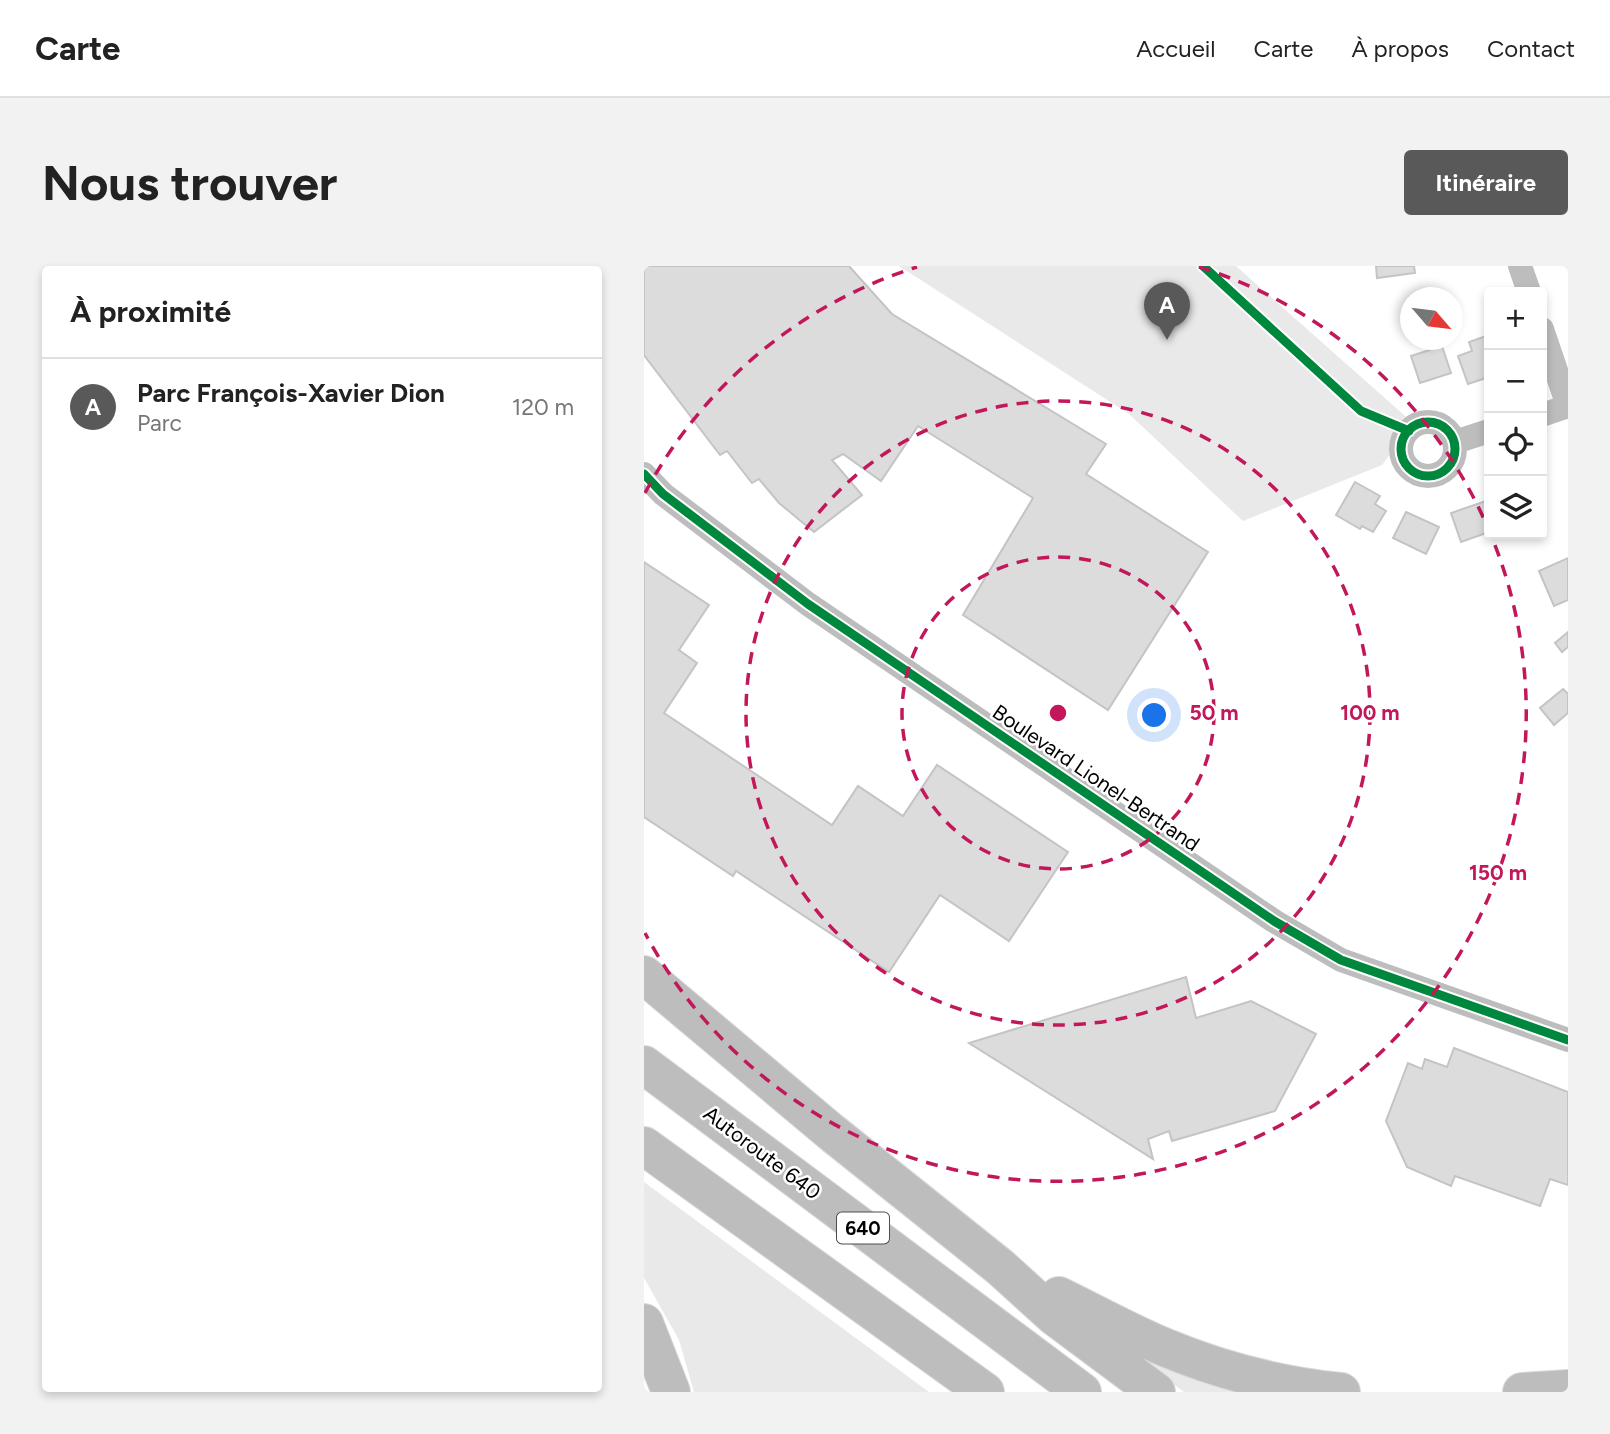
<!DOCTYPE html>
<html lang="fr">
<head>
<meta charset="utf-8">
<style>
	:root { --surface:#fff; --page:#f2f2f2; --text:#222; --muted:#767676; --line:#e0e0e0; --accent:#595959 }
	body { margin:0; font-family:Figtree,sans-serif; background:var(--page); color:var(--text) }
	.controls { position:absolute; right:21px; top:21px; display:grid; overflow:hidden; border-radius:7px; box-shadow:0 4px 10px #0003 }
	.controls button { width:63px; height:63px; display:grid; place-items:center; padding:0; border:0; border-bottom:2px solid var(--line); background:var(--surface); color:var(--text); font:35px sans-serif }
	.compass { position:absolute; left:756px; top:21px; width:63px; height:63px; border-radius:50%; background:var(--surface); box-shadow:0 4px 10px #0003; rotate:118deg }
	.you { position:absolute; left:511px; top:450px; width:24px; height:24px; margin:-18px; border:5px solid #fff; border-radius:50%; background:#1a73e8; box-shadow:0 0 0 10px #1a73e833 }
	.badge { display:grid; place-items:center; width:46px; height:46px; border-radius:50%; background:var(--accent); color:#fff; font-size:23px; font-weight:700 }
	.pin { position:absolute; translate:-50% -58px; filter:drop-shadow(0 2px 4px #0008) }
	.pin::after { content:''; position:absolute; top:37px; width:24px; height:21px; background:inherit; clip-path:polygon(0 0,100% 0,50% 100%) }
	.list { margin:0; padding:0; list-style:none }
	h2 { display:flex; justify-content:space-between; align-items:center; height:91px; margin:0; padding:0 28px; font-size:30px }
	h2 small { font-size:23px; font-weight:400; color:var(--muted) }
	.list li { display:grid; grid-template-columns:46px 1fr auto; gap:21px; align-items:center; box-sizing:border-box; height:98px; padding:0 28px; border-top:2px solid var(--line) }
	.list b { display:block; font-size:26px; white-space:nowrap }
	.list p { margin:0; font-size:23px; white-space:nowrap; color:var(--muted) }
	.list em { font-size:23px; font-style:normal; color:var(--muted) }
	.icon { flex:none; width:38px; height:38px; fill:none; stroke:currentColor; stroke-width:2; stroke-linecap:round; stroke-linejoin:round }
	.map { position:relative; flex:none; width:924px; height:1126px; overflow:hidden; border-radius:7px }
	header { display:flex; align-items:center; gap:42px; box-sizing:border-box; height:98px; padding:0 35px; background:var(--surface); border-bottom:2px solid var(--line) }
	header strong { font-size:33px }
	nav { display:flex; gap:38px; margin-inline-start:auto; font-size:24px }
	.intro { display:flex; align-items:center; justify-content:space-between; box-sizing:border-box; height:168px; padding:0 42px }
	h1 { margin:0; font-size:49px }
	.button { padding:18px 32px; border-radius:7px; background:var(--accent); color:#fff; font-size:24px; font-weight:700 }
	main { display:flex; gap:42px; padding:0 42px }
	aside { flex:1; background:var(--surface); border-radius:7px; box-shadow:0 4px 10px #0003 }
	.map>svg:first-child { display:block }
</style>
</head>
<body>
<header>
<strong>Carte</strong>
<nav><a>Accueil</a><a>Carte</a><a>À propos</a><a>Contact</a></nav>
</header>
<div class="intro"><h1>Nous trouver</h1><a class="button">Itinéraire</a></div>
<main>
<aside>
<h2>À proximité<small></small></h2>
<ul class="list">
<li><span class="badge">A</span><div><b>Parc François-Xavier Dion</b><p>Parc</p></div><em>120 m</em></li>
</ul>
</aside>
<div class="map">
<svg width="924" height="1126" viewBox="0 0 924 1126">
	<rect width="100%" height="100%" fill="#fff"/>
	<path fill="#e9e9e9" d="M 255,0 L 592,0 L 769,157 L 738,199 L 599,255 L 485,148 Z
		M 0,916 L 285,1126 L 50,1126 L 35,1074 L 0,1012 Z
		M 487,1086 L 605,1126 L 540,1126 Z"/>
	<path fill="#dcdcdc" stroke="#c4c4c4" stroke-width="2" d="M 0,0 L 205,0 L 248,48 L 462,178 L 442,208 L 564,286 L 464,444 L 319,349 L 389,232 L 274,160 L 237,215 L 199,188 L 188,194 L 218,229 L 170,266 L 135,237 L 115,213 L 108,217 L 83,185 L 76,189 L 0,89 Z
		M 732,0 L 770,0 L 771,7 L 733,12 Z
		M 845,69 L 845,111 L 824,118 L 814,90 L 828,85 L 825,76 Z
		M 798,80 L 807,107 L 776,117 L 767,90 Z
		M 711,216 L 736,230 L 731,238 L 742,245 L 729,266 L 718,260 L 716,263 L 692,249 Z
		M 845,234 L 845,266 L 817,276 L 807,247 Z
		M 762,246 L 795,261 L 782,288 L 749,272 Z
		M 924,292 L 924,334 L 910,340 L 895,305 Z
		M 0,296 L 65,339 L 35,384 L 53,397 L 20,447 L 188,559 L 214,520 L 259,550 L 293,499 L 424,586 L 365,675 L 296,629 L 245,706 L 92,605 L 89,610 L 0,551 Z
		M 924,366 L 924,381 L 918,386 L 911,377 Z
		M 919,423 L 924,428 L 924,447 L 910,459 L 896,442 Z
		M 542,711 L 552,752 L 607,735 L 672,768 L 631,845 L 528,875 L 525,865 L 504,873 L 509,893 L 325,777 Z
		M 810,782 L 924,826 L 924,919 L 906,913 L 896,940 L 811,910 L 807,920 L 763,901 L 742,855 L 764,797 L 778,803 L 781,793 L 803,801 Z"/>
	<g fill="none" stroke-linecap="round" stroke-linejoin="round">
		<g stroke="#dbdbdb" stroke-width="40">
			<path id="highway" d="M 0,709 L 187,866 L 356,1001 L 410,1050 L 512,1126
				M 0,799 L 438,1126
				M 0,880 L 341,1126
				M 415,1030 C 450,1047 484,1066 520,1081 C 575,1104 637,1120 697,1126
				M 0,1057 L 27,1126
				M 878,1126 L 924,1123"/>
		</g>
		<path stroke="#bdbdbd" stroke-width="24" d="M 876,0 L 885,26
			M 898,63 L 924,140 L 898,149
			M757 183a27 27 0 1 1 54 0a27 27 0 1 1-54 0Z
			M 811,176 L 845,165
			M 0,208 L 19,228 L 164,338 L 630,655 L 697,694 L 924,774"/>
		<use href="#highway" stroke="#bdbdbd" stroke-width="38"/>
		<g stroke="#fff" stroke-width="13">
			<path id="cycleway" d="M 559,0 L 717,145 L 765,165
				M757 183a27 27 0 1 1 54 0a27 27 0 1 1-54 0Z
				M 0,208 L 19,228 L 164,338 L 630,655 L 697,694 L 924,774"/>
		</g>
		<use href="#cycleway" stroke="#00873e" stroke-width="9"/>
	</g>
	<g fill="none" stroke="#c2185b" stroke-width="3.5" stroke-dasharray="12 9">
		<circle cx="414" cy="447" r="156"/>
		<circle cx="414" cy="447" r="312"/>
		<path d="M1 227A468 468 0 0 1 273 1M555 1A468 468 0 1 1 1 667"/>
	</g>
	<g text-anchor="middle" stroke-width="5" stroke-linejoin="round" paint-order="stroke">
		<rect fill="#fff" stroke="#4c4c4c" stroke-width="2" x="193" y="946.5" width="52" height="31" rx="5"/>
		<g font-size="19" font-weight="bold" fill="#000">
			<text x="219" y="969">640</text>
		</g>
		<g font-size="21" fill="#000" stroke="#fff">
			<text transform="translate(452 512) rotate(34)" y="7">Boulevard Lionel-Bertrand</text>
			<text transform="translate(118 887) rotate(37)" y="7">Autoroute 640</text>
		</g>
	</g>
	<circle cx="414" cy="447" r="10" fill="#c2185b" stroke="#fff" stroke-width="3.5"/>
	<g font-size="21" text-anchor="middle" font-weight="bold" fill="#c2185b" stroke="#fff" stroke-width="5" stroke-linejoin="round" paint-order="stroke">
		<text x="570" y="454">50 m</text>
		<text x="726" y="454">100 m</text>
		<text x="854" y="614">150 m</text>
	</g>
</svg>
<div class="controls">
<button>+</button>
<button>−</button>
<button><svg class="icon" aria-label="locate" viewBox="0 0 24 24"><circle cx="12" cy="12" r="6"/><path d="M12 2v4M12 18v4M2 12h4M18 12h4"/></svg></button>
<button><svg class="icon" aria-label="layers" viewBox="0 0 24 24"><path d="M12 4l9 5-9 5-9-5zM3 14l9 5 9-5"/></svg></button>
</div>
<svg class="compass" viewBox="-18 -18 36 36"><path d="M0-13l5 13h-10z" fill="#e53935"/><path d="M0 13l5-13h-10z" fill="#767676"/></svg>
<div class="you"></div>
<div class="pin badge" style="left:523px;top:74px">A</div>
</div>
</main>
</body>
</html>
